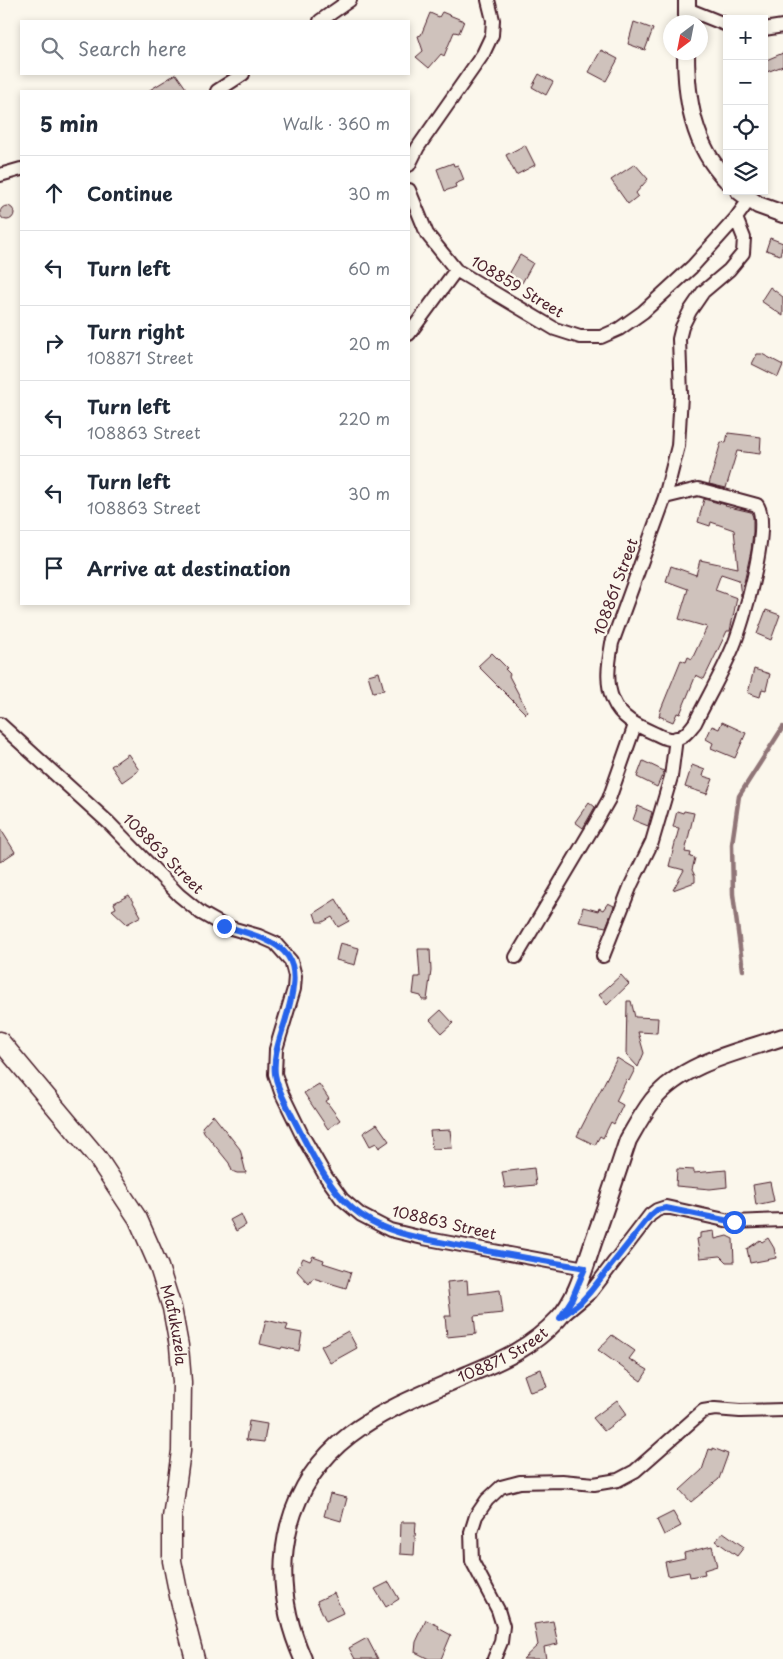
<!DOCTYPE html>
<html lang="en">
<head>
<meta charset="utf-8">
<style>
	:root { --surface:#fff; --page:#f6f6f7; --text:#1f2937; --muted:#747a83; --line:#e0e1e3 }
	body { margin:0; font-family:"Playpen Sans",sans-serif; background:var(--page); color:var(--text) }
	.controls { position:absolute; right:15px; top:15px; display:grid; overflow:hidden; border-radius:0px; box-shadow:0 2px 8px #0003 }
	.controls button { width:45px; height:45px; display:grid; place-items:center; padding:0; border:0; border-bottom:1px solid var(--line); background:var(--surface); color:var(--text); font:25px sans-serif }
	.compass { position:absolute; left:663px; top:15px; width:45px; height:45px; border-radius:50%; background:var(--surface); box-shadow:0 2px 8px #0003; rotate:212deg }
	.stop { position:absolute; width:15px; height:15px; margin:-11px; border:4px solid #2563eb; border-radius:50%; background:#fff }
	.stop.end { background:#2563eb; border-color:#fff; box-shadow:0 1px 5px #0008 }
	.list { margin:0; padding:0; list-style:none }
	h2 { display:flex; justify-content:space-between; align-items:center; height:65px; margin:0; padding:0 20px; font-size:21px }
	h2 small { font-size:16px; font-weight:400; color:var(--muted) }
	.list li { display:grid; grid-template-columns:32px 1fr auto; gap:15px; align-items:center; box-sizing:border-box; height:75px; padding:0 20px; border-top:1px solid var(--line) }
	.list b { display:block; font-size:19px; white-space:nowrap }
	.list p { margin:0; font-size:16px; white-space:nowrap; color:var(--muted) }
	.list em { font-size:16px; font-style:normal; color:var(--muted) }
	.icon { flex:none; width:28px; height:28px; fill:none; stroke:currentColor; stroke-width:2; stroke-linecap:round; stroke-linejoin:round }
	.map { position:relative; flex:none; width:783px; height:1659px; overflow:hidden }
	.search { position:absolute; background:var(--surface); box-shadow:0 2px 8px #0003; left:20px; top:20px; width:390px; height:55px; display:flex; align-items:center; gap:12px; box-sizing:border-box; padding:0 18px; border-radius:0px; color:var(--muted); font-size:19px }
	.panel { position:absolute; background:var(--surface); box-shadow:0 2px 8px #0003; left:20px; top:90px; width:390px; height:515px; border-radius:0px }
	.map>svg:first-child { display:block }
</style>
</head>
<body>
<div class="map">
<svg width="783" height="1659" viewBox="0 0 783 1659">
	<rect width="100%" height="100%" fill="#fbf7ec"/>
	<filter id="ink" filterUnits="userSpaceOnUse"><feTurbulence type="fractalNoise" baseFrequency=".02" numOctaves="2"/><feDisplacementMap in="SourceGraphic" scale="10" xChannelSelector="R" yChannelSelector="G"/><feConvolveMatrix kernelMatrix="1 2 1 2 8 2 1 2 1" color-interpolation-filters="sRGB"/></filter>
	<g filter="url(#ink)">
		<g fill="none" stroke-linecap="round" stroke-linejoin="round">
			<path stroke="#907477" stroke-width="4.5" d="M 743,970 L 733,894 L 732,844 L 739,796 L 783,727"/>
		</g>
		<path fill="#cfc2bc" stroke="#4a1f2b" d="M 442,12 L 464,21 L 459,33 L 454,32 L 444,56 L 441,54 L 429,68 L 416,57 L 423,51 L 418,36 L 421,35 L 430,13 L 439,17 Z
			M 634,22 L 653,29 L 645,50 L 628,44 Z
			M 601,50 L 618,59 L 606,81 L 589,72 Z
			M 783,53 L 783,66 L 764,73 L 764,61 Z
			M 176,74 L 188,91 L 148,91 Z
			M 539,74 L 553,82 L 546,95 L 532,87 Z
			M 525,145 L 535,165 L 516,175 L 506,155 Z
			M 453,163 L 454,166 L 458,165 L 464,180 L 455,184 L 456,187 L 445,191 L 437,169 Z
			M 635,164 L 648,179 L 636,193 L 638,196 L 628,204 L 611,180 Z
			M0 213a7 7 0 1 1 14 0a7 7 0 1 1-14 0Z
			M 770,238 L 783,243 L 780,255 L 766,250 Z
			M 520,255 L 533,263 L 522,283 L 508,276 Z
			M 770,287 L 783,297 L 783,316 L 761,301 Z
			M 757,354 L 762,354 L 783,365 L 778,377 L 752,364 Z
			M 728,433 L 761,437 L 760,454 L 737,451 L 726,488 L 709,484 L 721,442 L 726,443 Z
			M 704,499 L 726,505 L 725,506 L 751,512 L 753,517 L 753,532 L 751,551 L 741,596 L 739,580 L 721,574 L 715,590 L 737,598 L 730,631 L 727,631 L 704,679 L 696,675 L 680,714 L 677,713 L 673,722 L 659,716 L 661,709 L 681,660 L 686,662 L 688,657 L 692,659 L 707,627 L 679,619 L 688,589 L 666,581 L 671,566 L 696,575 L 700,560 L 738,568 L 734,530 L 711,522 L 710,526 L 698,522 Z
			M 766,610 L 780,615 L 771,640 L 757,634 Z
			M 492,653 L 507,668 L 505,669 L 510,674 L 509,676 L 528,712 L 526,714 L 478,666 Z
			M 754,669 L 770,674 L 766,690 L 762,689 L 760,697 L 748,693 Z
			M 379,672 L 384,690 L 373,692 L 368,675 Z
			M 722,722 L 746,733 L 735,758 L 711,748 L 713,743 L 706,739 L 712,726 L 719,729 Z
			M 128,754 L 139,770 L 122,782 L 111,766 Z
			M 643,761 L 664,771 L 657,787 L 637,777 Z
			M 692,765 L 705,770 L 703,776 L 713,779 L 707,794 L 685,787 Z
			M 589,802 L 595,807 L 583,828 L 575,822 Z
			M 638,806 L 652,812 L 648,826 L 633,820 Z
			M 677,811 L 683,813 L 684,811 L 694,813 L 685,852 L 691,853 L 690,857 L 695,858 L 692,870 L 695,876 L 695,882 L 673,890 L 684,870 L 669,866 L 679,828 L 673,827 Z
			M 0,828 L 15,852 L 0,862 Z
			M 129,895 L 141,916 L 127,924 L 112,910 L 116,908 L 114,903 Z
			M 336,899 L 349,921 L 338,927 L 332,917 L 323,922 L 317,922 L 314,913 Z
			M 608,903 L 614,906 L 606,927 L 579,922 L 583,907 L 598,911 L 599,908 L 603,910 Z
			M 340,943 L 359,948 L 355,965 L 336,960 Z
			M 418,949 L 430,949 L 431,971 L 427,1000 L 422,1000 L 421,996 L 413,994 L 415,977 L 420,977 Z
			M 621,975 L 629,984 L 607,1005 L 599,995 Z
			M 627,1001 L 631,1001 L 635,1017 L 658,1018 L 657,1033 L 638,1032 L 644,1053 L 638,1067 L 626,1054 Z
			M 441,1010 L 453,1023 L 442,1033 L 430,1020 Z
			M 617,1058 L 635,1069 L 629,1081 L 627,1079 L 616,1101 L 623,1105 L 614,1124 L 611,1122 L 603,1138 L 600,1136 L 595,1145 L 577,1136 Z
			M 319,1084 L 329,1099 L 326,1101 L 340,1120 L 328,1129 L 304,1093 Z
			M 213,1115 L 240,1149 L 246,1173 L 237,1173 L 232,1171 L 229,1163 L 204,1132 L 202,1127 Z
			M 377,1124 L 389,1141 L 379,1148 L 376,1143 L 370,1146 L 363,1133 Z
			M 450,1130 L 452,1148 L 432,1149 L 430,1131 Z
			M 534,1168 L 536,1185 L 505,1188 L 502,1172 Z
			M 677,1169 L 694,1170 L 694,1173 L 726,1170 L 727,1187 L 710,1189 L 676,1186 Z
			M 770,1182 L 774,1201 L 756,1205 L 753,1185 Z
			M 241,1214 L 246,1225 L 236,1231 L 230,1220 Z
			M 714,1231 L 715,1239 L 727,1236 L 733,1239 L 734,1262 L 726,1262 L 720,1256 L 700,1258 L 697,1239 L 700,1238 L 700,1233 Z
			M 768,1238 L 774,1248 L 776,1258 L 750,1263 L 747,1249 L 760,1240 L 762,1242 Z
			M 313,1256 L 324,1260 L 323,1263 L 351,1272 L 346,1288 L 313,1278 L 309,1284 L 297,1271 L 303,1258 L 310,1261 Z
			M 467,1280 L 468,1294 L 500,1290 L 503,1313 L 474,1316 L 476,1334 L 447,1337 L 445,1316 L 451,1316 L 447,1282 Z
			M 266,1320 L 288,1325 L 286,1330 L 302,1333 L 299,1351 L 282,1347 L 281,1349 L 260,1344 Z
			M 348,1331 L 357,1348 L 330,1363 L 321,1346 Z
			M 612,1335 L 635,1351 L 629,1359 L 648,1370 L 641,1381 L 598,1350 Z
			M 541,1369 L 547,1387 L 530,1392 L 524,1375 Z
			M 617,1400 L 627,1414 L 604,1431 L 593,1418 Z
			M 249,1421 L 267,1424 L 264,1442 L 246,1440 Z
			M 713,1448 L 728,1454 L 719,1479 L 691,1502 L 680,1490 L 702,1470 L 709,1449 L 713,1450 Z
			M 330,1494 L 347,1498 L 341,1521 L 324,1516 Z
			M 673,1512 L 681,1526 L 664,1535 L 657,1520 Z
			M 401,1522 L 416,1522 L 414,1555 L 400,1554 Z
			M 723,1532 L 744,1547 L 737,1556 L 716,1541 Z
			M 712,1546 L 717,1566 L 704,1570 L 705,1574 L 690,1577 L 689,1572 L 668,1576 L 665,1562 L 685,1558 L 684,1553 Z
			M 389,1582 L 399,1599 L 386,1607 L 375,1589 Z
			M 334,1593 L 343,1613 L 326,1621 L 317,1601 Z
			M 426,1620 L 439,1626 L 438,1628 L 451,1635 L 441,1659 L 429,1659 L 415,1652 L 416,1642 Z
			M 553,1621 L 558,1644 L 544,1647 L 546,1659 L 523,1659 L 538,1645 L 534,1624 Z
			M 367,1638 L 378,1659 L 355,1659 L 349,1648 Z"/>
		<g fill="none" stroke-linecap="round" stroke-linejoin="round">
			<g stroke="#4a1f2b" stroke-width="16">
				<path id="minor" d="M 687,9 L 727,25
					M 320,21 L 350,0
					M 764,29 L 783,26
					M 217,91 L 243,74
					M 409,165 L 418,147 L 483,54 L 492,35 L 493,20 L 488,0
					M 0,175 L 21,169
					M 409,190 L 427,234 L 456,270 L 555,329 L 580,337 L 601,337 L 619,329 L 643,312 L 692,267 L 736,218 L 749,200
					M 409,334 L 456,270
					M 665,497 L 698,489 L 757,505 C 772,524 743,624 733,647 C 722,673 708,697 695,723 C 689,730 685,737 675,739 C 668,740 662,737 656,734 C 638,726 621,719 613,700 C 605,682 609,661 612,643 L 665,497 L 678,446 L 681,395 L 679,339 L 682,327 L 690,311 L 703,292 L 729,270 L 743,253 L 744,238 L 736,218
					M 0,724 L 109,823 L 179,895 L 201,913 L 224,926 L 259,936 L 275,943 L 291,961 L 295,976 L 294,989 L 276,1049 L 275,1074 L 281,1092 L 302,1135 L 326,1177 L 342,1199 L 361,1215 L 390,1230 L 423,1238 L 585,1268
					M 603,956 L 631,885 L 652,842 L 671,777 L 676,738
					M 516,957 L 592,829 L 609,799 L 635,725
					M 566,1313 L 591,1292 L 650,1215 L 657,1210 L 666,1207 L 734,1222 L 783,1220
					M 494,1659 L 501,1642 L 503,1626 L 498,1610 L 472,1561 L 471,1532 L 476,1516 L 487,1500 L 501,1487 L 520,1482 L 562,1481 L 594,1484 L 618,1480 L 635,1471 L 703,1411 L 715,1409 L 740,1411 L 783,1410"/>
			</g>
			<g stroke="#4a1f2b" stroke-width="20">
				<g id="tertiary">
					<path d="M 687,0 L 687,22"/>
					<path d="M 686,52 C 686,99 693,146 727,180"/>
					<path d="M 739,191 L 758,205 L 783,214"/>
					<path id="s1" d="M 303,1659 C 284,1616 277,1573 289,1526 C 314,1433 390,1409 469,1374 C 503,1360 532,1347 558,1319 C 577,1299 585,1266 594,1240 C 606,1207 617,1173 628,1140 C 636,1126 643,1113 653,1100 C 684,1062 739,1052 783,1037"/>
				</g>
			</g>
			<g stroke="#4a1f2b" stroke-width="21">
				<g id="secondary">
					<path id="s2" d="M 0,1041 L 97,1157 L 138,1219 L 159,1267 L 172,1308 L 179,1346 L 182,1382 L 181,1451 L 172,1518 L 172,1561 L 180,1601 L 195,1659"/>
				</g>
			</g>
			<use href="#minor" stroke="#fbf7ec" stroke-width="12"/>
			<use href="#tertiary" stroke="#fbf7ec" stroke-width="16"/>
			<use href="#secondary" stroke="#fbf7ec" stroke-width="18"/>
		</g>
	</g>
	<g fill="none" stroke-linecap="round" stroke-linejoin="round" filter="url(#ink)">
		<path stroke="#2563eb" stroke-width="6" d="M 224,926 C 292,945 306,954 284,1025 C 279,1041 273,1057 275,1074 C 277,1089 286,1103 292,1116 C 310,1150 328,1192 361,1215 C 390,1235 427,1239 461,1246 C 502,1254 544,1261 585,1268 L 572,1299 L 560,1318 L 580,1303 L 590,1292 L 650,1216 L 657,1210 L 666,1208 L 734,1222"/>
	</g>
	<g text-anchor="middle" stroke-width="5" stroke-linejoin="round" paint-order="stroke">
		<g font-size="15" fill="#4a1f2b" stroke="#fbf7ec">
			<text transform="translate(517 287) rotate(31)" y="5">108859 Street</text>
			<text transform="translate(616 587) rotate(-70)" y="5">108861 Street</text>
			<text transform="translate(163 854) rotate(45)" y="5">108863 Street</text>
			<text transform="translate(444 1223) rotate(13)" y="5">108863 Street</text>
			<text dy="5" stroke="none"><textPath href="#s2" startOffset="338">Mafukuzela</textPath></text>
			<text dy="5" stroke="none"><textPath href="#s1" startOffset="421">108871 Street</textPath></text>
		</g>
	</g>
</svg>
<div class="controls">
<button>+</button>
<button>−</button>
<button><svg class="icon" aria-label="locate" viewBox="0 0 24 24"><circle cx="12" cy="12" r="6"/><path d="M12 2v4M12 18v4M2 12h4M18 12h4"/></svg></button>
<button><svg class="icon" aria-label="layers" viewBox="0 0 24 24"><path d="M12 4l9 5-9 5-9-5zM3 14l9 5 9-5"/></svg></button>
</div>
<svg class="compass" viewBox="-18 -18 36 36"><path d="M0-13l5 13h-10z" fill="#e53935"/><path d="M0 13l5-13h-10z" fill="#747a83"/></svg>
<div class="stop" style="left:734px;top:1222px"></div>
<div class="stop end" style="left:224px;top:926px"></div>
<div class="search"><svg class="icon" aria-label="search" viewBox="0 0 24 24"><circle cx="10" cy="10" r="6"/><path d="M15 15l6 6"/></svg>Search here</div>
<section class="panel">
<h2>5 min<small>Walk · 360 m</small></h2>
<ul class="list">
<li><svg class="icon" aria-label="ahead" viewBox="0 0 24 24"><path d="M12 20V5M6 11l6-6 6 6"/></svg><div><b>Continue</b></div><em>30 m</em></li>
<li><svg class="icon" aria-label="left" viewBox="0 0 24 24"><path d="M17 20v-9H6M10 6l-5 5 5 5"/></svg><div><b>Turn left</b></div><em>60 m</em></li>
<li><svg class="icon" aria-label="right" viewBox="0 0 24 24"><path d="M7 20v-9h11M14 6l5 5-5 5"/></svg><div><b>Turn right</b><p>108871 Street</p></div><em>20 m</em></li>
<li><svg class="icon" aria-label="left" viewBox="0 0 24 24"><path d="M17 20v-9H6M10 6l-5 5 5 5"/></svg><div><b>Turn left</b><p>108863 Street</p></div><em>220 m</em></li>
<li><svg class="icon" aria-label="left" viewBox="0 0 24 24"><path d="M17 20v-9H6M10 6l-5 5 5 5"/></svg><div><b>Turn left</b><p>108863 Street</p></div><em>30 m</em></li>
<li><svg class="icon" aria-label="arrive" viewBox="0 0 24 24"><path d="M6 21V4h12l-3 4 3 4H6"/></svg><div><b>Arrive at destination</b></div></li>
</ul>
</section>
</div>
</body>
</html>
